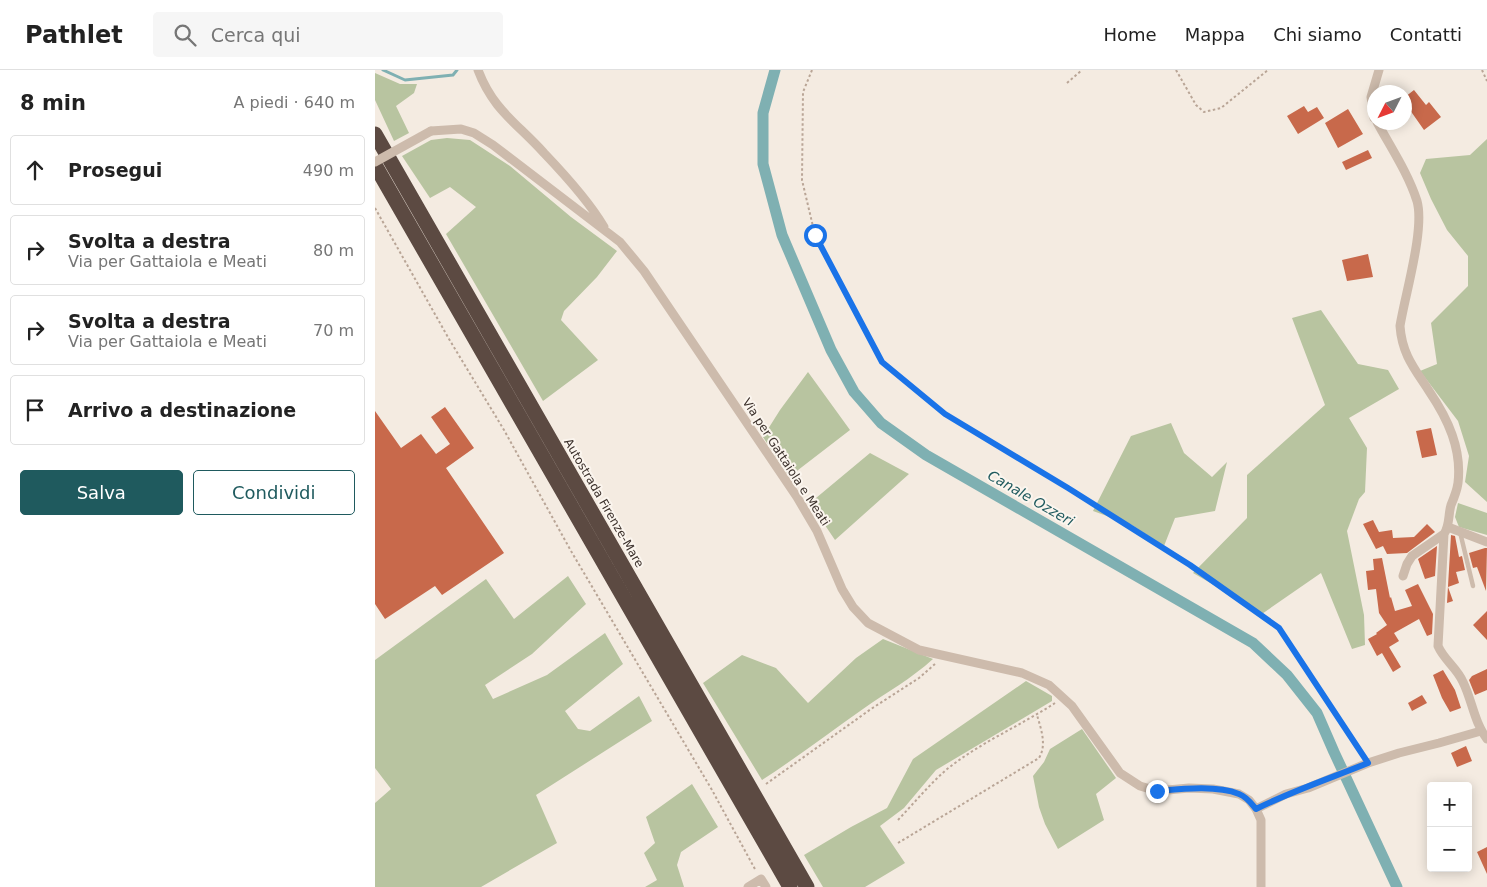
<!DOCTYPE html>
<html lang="it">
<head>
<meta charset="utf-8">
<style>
	:root { --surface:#fff; --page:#f6f6f6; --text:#222; --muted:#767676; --line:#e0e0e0; --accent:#1f5a5e }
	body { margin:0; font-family:"DejaVu Sans",sans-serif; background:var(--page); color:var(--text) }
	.controls { position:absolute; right:15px; bottom:15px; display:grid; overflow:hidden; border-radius:5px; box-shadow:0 2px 12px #0003 }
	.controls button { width:45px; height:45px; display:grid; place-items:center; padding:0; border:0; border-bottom:1px solid var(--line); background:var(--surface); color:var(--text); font:25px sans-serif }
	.compass { position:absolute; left:992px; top:15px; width:45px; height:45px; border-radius:50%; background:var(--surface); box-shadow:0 2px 12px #0003; rotate:228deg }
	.stop { position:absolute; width:15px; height:15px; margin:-11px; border:4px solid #1a73e8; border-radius:50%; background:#fff }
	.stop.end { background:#1a73e8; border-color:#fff; box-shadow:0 1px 5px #0008 }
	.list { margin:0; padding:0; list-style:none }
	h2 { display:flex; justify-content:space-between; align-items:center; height:65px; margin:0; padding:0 20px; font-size:21px }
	h2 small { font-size:16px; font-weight:400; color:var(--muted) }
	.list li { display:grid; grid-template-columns:32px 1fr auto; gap:15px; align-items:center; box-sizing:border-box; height:70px; margin:0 10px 10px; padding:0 10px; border:1px solid var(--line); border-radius:5px }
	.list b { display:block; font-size:19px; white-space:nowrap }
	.list p { margin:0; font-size:16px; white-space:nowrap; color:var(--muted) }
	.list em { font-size:16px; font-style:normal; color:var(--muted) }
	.actions { display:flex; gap:10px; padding:15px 20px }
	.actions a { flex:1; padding:11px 0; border:1px solid var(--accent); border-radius:5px; text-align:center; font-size:18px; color:var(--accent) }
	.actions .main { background:var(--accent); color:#fff }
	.icon { flex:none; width:28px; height:28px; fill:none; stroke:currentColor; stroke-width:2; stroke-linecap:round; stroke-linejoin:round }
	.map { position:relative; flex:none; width:1112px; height:817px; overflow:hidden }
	header { display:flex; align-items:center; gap:30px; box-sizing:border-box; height:70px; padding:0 25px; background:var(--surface); border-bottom:1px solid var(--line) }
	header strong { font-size:24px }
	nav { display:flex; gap:28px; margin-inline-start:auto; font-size:18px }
	.search { width:350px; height:45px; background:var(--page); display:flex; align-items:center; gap:12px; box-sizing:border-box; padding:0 18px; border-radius:5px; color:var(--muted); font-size:19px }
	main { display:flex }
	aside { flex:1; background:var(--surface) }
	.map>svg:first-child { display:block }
</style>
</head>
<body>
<header>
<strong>Pathlet</strong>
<div class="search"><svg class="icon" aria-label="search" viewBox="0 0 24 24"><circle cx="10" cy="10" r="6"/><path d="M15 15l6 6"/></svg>Cerca qui</div>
<nav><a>Home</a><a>Mappa</a><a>Chi siamo</a><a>Contatti</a></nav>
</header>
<main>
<aside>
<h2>8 min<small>A piedi · 640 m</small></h2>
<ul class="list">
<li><svg class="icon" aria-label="ahead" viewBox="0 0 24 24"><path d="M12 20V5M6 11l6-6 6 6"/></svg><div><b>Prosegui</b></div><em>490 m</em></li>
<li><svg class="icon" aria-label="right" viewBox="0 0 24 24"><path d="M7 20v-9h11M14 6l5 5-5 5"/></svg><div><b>Svolta a destra</b><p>Via per Gattaiola e Meati</p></div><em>80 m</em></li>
<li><svg class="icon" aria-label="right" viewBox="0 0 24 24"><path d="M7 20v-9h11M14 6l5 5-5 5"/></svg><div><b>Svolta a destra</b><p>Via per Gattaiola e Meati</p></div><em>70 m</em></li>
<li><svg class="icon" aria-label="arrive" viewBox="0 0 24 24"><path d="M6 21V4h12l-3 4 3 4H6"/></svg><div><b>Arrivo a destinazione</b></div></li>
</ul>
<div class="actions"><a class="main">Salva</a><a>Condividi</a></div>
</aside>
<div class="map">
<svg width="1112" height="817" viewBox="0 0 1112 817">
	<rect width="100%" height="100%" fill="#f4ebe1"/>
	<path fill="#b8c4a0" d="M 0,3 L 25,14 L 42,14 L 39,23 L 21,36 L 34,63 L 19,71 L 0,30 Z
		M 72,68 L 95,70 L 135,96 L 196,147 L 242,181 L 222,207 L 189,241 L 186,250 L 223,290 L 168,331 L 71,164 L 101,137 L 75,117 L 55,128 L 27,86 L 56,70 Z
		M 1112,69 L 1112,432 L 1090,412 L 1094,386 L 1083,351 L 1045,301 L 1062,294 L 1056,253 L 1093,216 L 1093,186 L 1072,160 L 1056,129 L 1045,103 L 1051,89 L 1095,85 Z
		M 946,240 L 983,294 L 1013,300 L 1024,319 L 974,348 L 992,378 L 990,422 L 984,429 L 972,461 L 989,545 L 990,575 L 977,579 L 946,503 L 884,546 L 858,526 L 818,503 L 872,448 L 872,405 L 950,335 L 917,248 Z
		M 433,302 L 475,360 L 414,407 L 388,367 L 405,340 Z
		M 796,353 L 809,383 L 837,407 L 852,392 L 840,441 L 800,448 L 789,476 L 757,455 L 718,441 L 756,366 Z
		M 495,383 L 534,404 L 460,470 L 435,433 Z
		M 1083,433 L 1112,443 L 1112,465 L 1084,457 L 1080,447 Z
		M 193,506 L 211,534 L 157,584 L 110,615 L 118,629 L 172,605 L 230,563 L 248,594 L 190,641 L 203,659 L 215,661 L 264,626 L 277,651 L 161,725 L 182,773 L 106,817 L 0,817 L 0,733 L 16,719 L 0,698 L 0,590 L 111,509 L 139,549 Z
		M 508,569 L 558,589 C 536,609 512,622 488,639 C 454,663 421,688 387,710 L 328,613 L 367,585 L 401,598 L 433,633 L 481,588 Z
		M 651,611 L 677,626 L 677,631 L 561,700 L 529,738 L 505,756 L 530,793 L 490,817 L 448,817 L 429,785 L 476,757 L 512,738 L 538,689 Z
		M 707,659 L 741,708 L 721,724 L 729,750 L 683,779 L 670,754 L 664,737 L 658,706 L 669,692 L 675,679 Z
		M 317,714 L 343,757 L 306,782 L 302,795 L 309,817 L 270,817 L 282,810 L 269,783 L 280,773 L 271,747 Z"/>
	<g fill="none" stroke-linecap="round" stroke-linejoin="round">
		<path stroke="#7fb0b2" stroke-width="3" d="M 8,0 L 30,10 L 78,5 L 82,0"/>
		<path stroke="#7fb0b2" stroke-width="11" d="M 400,0 L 388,43 L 388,94 L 407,165 L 456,280 L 479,322 L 506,353 L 551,385 L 878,573 L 912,605 L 942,643 L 959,682 L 1022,817"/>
	</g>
	<path fill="#c8694b" d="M 1039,20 L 1051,35 L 1054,32 L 1066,47 L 1049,60 L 1030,33 L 1030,27 Z
		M 929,36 L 933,42 L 942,37 L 949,48 L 923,64 L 912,46 Z
		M 973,39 L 988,64 L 963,78 L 950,53 Z
		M 993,80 L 997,88 L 971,100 L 967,92 Z
		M 993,184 L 998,207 L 972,211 L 967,190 Z
		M 70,337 L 99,378 L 71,398 L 129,483 L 67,525 L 60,516 L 10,549 L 0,534 L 0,341 L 26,378 L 46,364 L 61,384 L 75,374 L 56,347 Z
		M 1056,358 L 1062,385 L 1047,388 L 1041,361 Z
		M 998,450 L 1004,462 L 1017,460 L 1018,468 L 1039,467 L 1052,454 L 1060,462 L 1032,483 L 1012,484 L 1008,476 L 1001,479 L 988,454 Z
		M 1076,465 L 1080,466 L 1084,487 L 1087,486 L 1090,500 L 1081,502 L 1084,513 L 1073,517 L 1078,531 L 1072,533 Z
		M 1062,476 L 1060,506 L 1050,509 L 1043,489 Z
		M 1110,478 L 1112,478 L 1111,521 L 1102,497 L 1098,498 L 1094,483 Z
		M 1007,488 L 1015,528 L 1016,527 L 1020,541 L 1037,536 L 1030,520 L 1043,514 L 1058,544 L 1057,564 L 1052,566 L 1044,549 L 1019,563 L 1024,571 L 1014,577 L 1026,597 L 1018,602 L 1007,583 L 1002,586 L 993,569 L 1002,564 L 1001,563 L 1012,555 L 1004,543 L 1001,519 L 993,520 L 991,501 L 999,500 L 998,489 Z
		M 1112,541 L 1112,570 L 1098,555 Z
		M 1112,599 L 1112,620 L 1100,625 L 1094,610 L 1097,606 Z
		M 1068,600 L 1080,620 L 1086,638 L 1075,642 L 1067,628 L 1058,605 Z
		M 1047,625 L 1052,633 L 1037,641 L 1033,633 Z
		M 1091,676 L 1097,691 L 1082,697 L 1076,683 Z
		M 1112,777 L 1112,804 L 1102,782 Z"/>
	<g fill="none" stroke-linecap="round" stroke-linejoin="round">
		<path stroke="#b9a596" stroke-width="2" stroke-dasharray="2.5 2.5" stroke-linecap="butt" d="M 437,0 L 428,22 L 427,110 L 440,165 L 507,292 L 570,344 L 693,418 L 815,495 L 904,558 L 988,685
			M 801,0 L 821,35 L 829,42 L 846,38 L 893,0
			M 1107,0 L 1112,11
			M 692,13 L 707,0
			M 0,138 L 74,269 L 129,360 L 196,481 L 337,720 L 381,801
			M 391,714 L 496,639 L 544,608 L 560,594
			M 523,750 C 539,733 554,715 571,700 C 604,673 645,656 680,633
			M 523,773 L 664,688 C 672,675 666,659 662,645"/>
		<path stroke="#cdbbac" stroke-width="4.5" d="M 1085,462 L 1098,516"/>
		<path stroke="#cdbbac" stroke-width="9" d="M 103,0 C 118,40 142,53 169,83 C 190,105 214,131 229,157
			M 999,48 L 996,27 L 1004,0
			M 1002,52 C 1016,78 1033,103 1042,131 C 1050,159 1030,225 1025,256 C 1027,284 1039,298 1054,321 C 1073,349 1087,379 1083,413 C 1082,420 1079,428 1076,435 C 1073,445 1075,455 1069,464 L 1063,576 C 1069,590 1082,598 1088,612 C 1097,630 1099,652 1112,669
			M 56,61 L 86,59 L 99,63 L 118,75 L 245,172 L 269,201 L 422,427 L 442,461 L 467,519 L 478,537 L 493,553 L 544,580 L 647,603 L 674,615 L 697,636 L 745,703 L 765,716 L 782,721 L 814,718 L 838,719 L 864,724 L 874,730 L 881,739 L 911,724 L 933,718 L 993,693 L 1024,683 L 1064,673 L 1106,661
			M 1073,457 L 1112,472
			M 1028,506 L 1032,494 L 1037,486 L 1069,464
			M 881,739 L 886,750 L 886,817
			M 373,817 L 386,809 L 391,817"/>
		<path stroke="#5c4a42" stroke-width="15" d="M 0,64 L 432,817
			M 0,95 L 415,817"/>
		<path stroke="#cdbbac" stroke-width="9" d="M 0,92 L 56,61"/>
	</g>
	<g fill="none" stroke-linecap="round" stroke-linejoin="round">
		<path stroke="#1a73e8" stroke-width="6" d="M 440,165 L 507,292 L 570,344 L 693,418 L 815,495 L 904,558 L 993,693 C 956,708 917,721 881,739 C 876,733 872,727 864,724 C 841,715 806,719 782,721"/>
	</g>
	<g text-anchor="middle" stroke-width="4" stroke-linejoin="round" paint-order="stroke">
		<g font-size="12" fill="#3b302b" stroke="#fbf5ee">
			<text transform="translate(411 392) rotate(57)" y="4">Via per Gattaiola e Meati</text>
			<text transform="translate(229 433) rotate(60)" y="4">Autostrada Firenze-Mare</text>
		</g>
		<g font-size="14" font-style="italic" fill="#1f5a5e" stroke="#fbf5ee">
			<text transform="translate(656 428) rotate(30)" y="5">Canale Ozzeri</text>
		</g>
	</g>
</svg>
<div class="controls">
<button>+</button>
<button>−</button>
</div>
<svg class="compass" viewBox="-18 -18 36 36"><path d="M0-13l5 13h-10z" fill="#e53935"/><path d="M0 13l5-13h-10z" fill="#767676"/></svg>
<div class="stop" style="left:440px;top:165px"></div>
<div class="stop end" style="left:782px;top:721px"></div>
</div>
</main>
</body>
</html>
